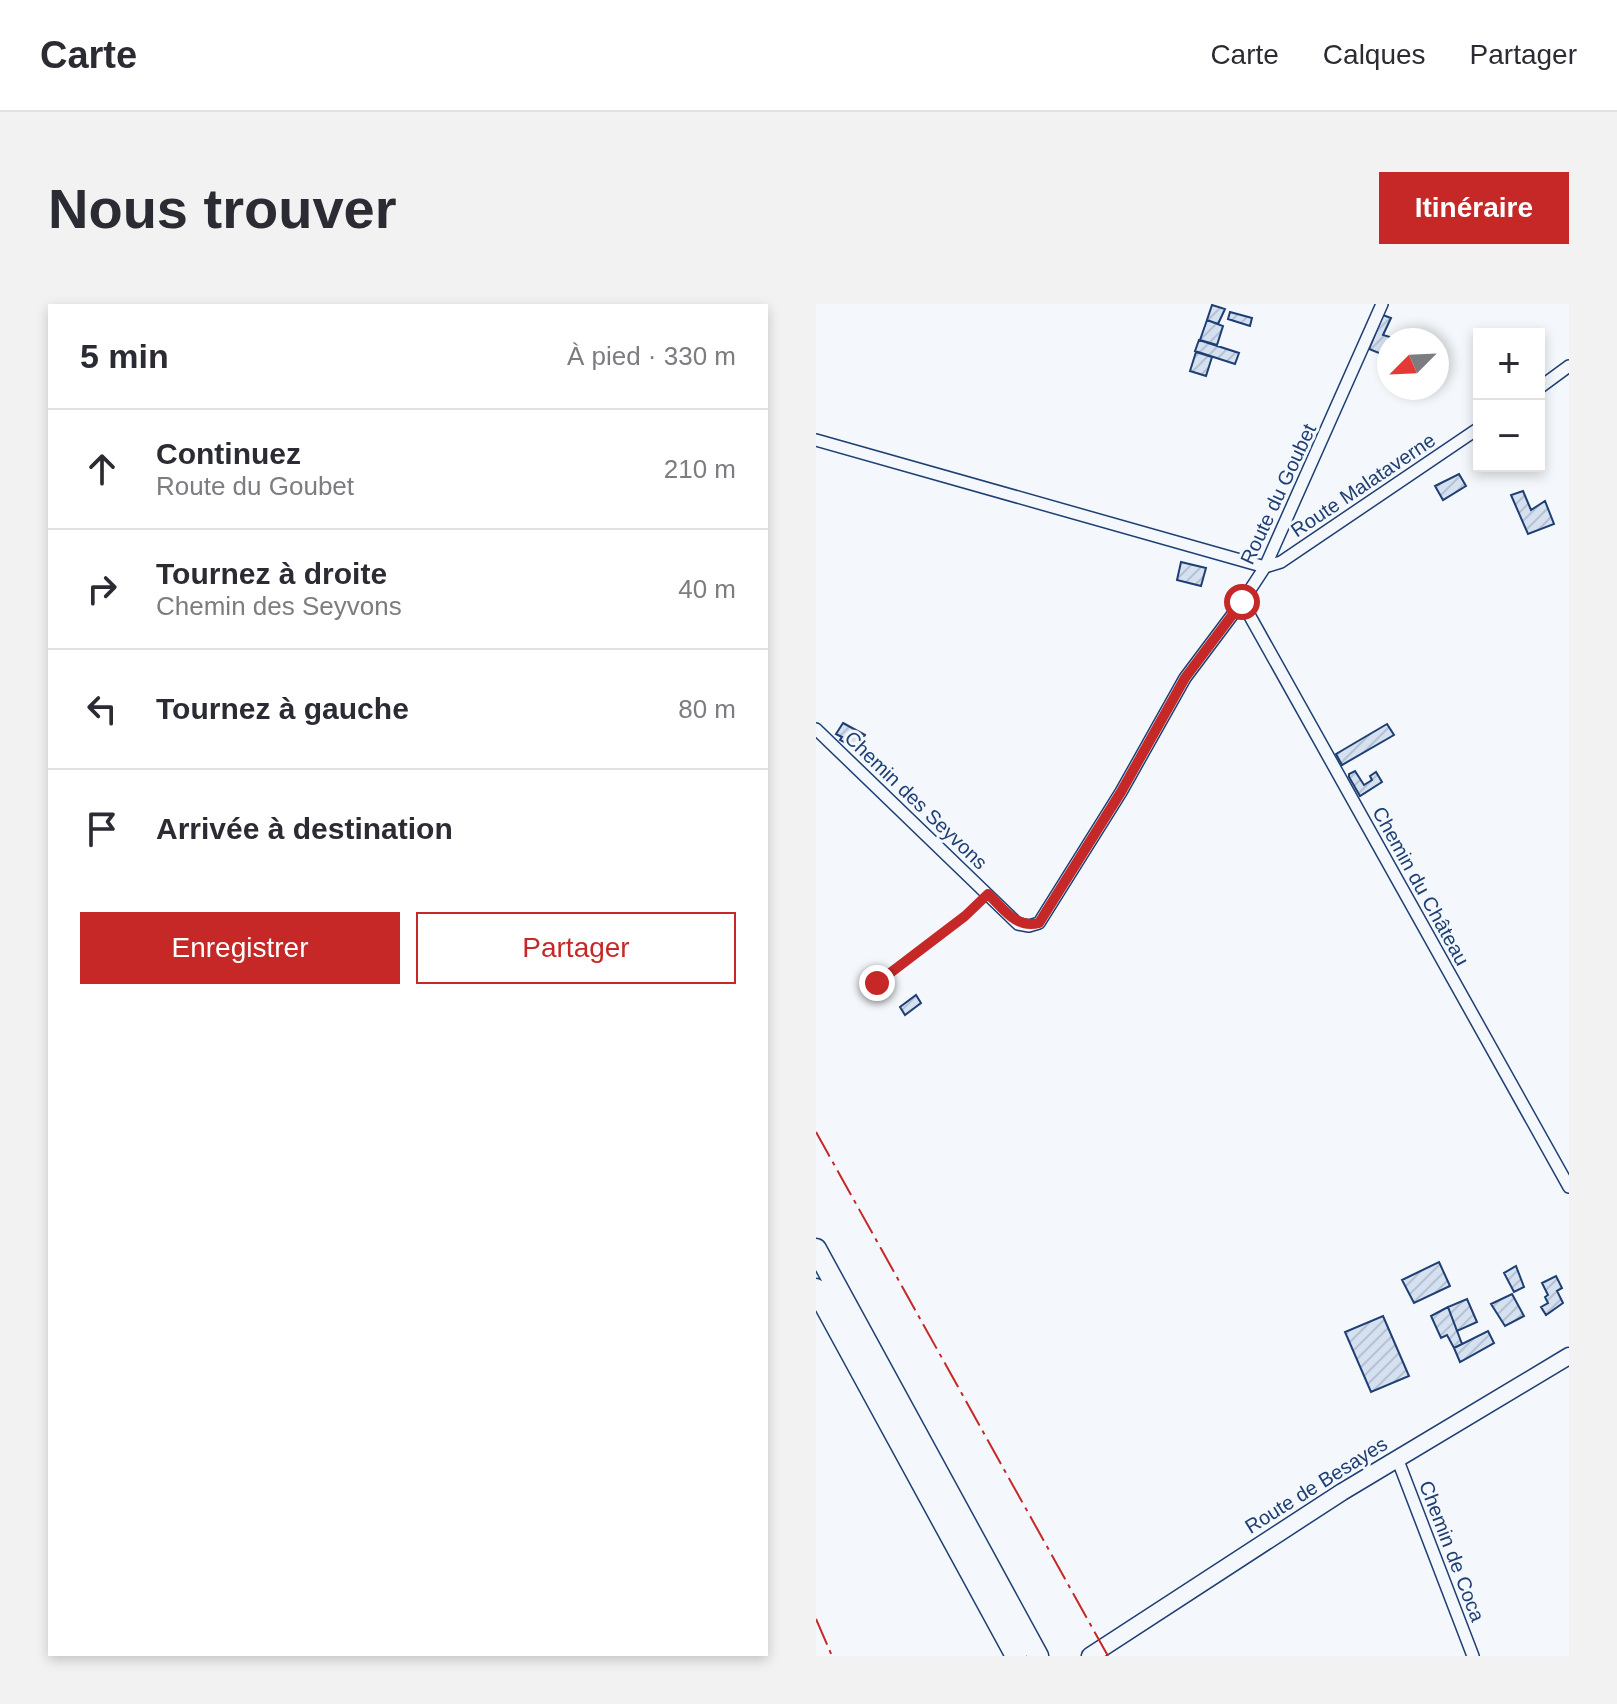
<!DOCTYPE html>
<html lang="fr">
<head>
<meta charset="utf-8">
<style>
	:root { --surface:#fff; --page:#f2f2f3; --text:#2b2b33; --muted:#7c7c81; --line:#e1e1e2; --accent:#c62828 }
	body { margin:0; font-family:Helvetica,sans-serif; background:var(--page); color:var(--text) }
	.controls { position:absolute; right:24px; top:24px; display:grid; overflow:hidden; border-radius:0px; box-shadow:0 4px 12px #0003 }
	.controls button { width:72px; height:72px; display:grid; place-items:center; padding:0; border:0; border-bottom:2px solid var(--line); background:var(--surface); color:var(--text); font:40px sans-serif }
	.compass { position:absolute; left:561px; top:24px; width:72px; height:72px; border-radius:50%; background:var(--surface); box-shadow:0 4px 12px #0003; rotate:246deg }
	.stop { position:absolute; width:24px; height:24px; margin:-18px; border:6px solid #c62828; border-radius:50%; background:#fff }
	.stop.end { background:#c62828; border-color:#fff; box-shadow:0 2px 8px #0008 }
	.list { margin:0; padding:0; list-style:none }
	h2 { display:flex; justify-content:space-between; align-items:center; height:104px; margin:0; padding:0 32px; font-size:34px }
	h2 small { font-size:26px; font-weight:400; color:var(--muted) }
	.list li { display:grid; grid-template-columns:52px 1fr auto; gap:24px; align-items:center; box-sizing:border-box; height:120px; padding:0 32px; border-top:2px solid var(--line) }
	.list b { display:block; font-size:30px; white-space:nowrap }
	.list p { margin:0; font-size:26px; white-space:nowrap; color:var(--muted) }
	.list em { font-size:26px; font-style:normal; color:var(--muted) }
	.actions { display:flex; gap:16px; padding:24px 32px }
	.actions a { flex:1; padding:18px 0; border:2px solid var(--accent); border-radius:0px; text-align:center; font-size:28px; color:var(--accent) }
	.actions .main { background:var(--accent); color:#fff }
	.icon { flex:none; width:44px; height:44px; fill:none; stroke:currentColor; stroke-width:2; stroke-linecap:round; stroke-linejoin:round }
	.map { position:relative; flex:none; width:753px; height:1352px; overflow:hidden; border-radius:0px }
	header { display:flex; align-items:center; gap:48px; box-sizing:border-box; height:112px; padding:0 40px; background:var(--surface); border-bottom:2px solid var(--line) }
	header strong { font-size:38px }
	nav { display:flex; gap:44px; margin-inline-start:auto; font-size:28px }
	.intro { display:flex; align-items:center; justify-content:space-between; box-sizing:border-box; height:192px; padding:0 48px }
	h1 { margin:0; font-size:56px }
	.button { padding:20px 36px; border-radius:0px; background:var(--accent); color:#fff; font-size:28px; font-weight:700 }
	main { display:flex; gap:48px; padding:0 48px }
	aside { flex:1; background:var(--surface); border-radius:0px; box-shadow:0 4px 12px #0003 }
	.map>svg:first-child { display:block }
</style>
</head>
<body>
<header>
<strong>Carte</strong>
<nav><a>Carte</a><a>Calques</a><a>Partager</a></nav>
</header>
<div class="intro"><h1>Nous trouver</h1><a class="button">Itinéraire</a></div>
<main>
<aside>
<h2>5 min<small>À pied · 330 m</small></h2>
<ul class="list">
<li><svg class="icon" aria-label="ahead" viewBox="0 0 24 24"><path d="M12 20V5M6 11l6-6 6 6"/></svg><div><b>Continuez</b><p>Route du Goubet</p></div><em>210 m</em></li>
<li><svg class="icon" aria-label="right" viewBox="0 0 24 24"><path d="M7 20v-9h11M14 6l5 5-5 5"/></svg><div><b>Tournez à droite</b><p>Chemin des Seyvons</p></div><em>40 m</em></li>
<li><svg class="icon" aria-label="left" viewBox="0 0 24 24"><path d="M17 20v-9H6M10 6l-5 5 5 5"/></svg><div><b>Tournez à gauche</b></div><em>80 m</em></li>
<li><svg class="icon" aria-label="arrive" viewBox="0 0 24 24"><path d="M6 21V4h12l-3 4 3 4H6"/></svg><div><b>Arrivée à destination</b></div></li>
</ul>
<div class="actions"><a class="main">Enregistrer</a><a>Partager</a></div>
</aside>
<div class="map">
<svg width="753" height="1352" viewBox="0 0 753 1352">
	<defs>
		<pattern id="building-hatch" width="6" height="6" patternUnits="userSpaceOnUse" patternTransform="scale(2)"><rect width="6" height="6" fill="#d5e0f0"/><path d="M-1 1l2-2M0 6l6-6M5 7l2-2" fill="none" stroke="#b6c1d1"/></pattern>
	</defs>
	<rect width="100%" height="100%" fill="#f4f7fb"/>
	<path fill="url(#building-hatch)" stroke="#1d3f73" stroke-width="2" d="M 396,1 L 409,5 L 402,20 L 391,16 Z
		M 414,8 L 436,14 L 434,22 L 412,15 Z
		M 567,11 L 575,14 L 567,31 L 577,34 L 573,36 L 573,53 L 553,45 Z
		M 391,16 L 407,22 L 401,41 L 384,36 Z
		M 383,36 L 423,49 L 419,60 L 379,47 Z
		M 380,48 L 396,53 L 390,72 L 374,67 Z
		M 643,170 L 650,182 L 627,196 L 619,182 Z
		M 707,187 L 715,206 L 729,197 L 738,220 L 712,230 L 695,191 Z
		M 365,258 L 390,264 L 385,282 L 361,276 Z
		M 27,419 L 49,431 L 41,445 L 24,436 L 26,433 L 20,430 Z
		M 571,420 L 578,431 L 526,461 L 520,450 Z
		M 539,467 L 548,481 L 556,476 L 554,472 L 560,468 L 566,478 L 544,492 L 533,473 L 533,470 Z
		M 100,691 L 105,699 L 89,711 L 84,703 Z
		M 623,958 L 634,982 L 598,999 L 586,976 Z
		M 700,962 L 708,983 L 698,988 L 688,969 Z
		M 740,972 L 746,984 L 741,987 L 747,999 L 730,1011 L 725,1003 L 732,999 L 729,993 L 732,991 L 726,979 Z
		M 696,990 L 708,1012 L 689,1022 L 675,1000 Z
		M 651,995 L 661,1018 L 641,1027 L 632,1003 Z
		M 632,1003 L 646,1040 L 638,1044 L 631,1031 L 625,1034 L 615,1012 Z
		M 567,1012 L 593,1072 L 555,1088 L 529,1028 Z
		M 672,1027 L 678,1039 L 644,1058 L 638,1044 Z"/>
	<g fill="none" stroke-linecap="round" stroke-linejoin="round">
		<g stroke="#1d3f73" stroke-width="14">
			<path id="street" d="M 723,84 L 753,62
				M 0,136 L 449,263 L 465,258 L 663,124
				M 426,298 L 753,883
				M 0,425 L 202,620 L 213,622 L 223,619 L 305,488 L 369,374 L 426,298 L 449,263 L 566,0
				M 581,1154 L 657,1352"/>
		</g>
		<g stroke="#1d3f73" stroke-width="19">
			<path id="secondary" d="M 274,1352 L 526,1188 L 753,1052"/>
		</g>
		<g stroke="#1d3f73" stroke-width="23">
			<path id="highway" d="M 0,945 L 222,1352
				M 0,985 L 200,1352"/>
		</g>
		<path stroke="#5e769c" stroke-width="2" stroke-dasharray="6 4" stroke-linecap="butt" d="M 61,679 L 162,599"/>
		<use href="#street" stroke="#f4f7fb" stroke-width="11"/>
		<use href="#secondary" stroke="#f4f7fb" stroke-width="16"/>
		<use href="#highway" stroke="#f4f7fb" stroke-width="20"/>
		<path stroke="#c62828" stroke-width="2" stroke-dasharray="28 6 4 6" stroke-linecap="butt" d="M 0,828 L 292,1352
			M 0,1315 L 16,1352"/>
	</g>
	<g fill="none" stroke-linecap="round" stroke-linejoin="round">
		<path stroke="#c62828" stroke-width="10" d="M 61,679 L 149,612 L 172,590 C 188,605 200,625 223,619 L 305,488 L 369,374 L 426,298"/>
	</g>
	<g text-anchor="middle" stroke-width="6" stroke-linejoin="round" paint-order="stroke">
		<g font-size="20" fill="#1d3f73" stroke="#f4f7fb">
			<text transform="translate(547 181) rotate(-34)" y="7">Route Malataverne</text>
			<text transform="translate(462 190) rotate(-65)" y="7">Route du Goubet</text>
			<text transform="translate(100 496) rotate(44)" y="7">Chemin des Seyvons</text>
			<text transform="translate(605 582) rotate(61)" y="7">Chemin du Château</text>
			<text transform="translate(500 1181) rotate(-32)" y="7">Route de Besayes</text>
			<text transform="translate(636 1247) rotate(69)" y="7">Chemin de Coca</text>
		</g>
	</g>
</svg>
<div class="controls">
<button>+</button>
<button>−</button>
</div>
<svg class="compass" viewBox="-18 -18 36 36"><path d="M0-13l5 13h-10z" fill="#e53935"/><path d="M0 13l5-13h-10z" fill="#7c7c81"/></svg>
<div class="stop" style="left:426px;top:298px"></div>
<div class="stop end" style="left:61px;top:679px"></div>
</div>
</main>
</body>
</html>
